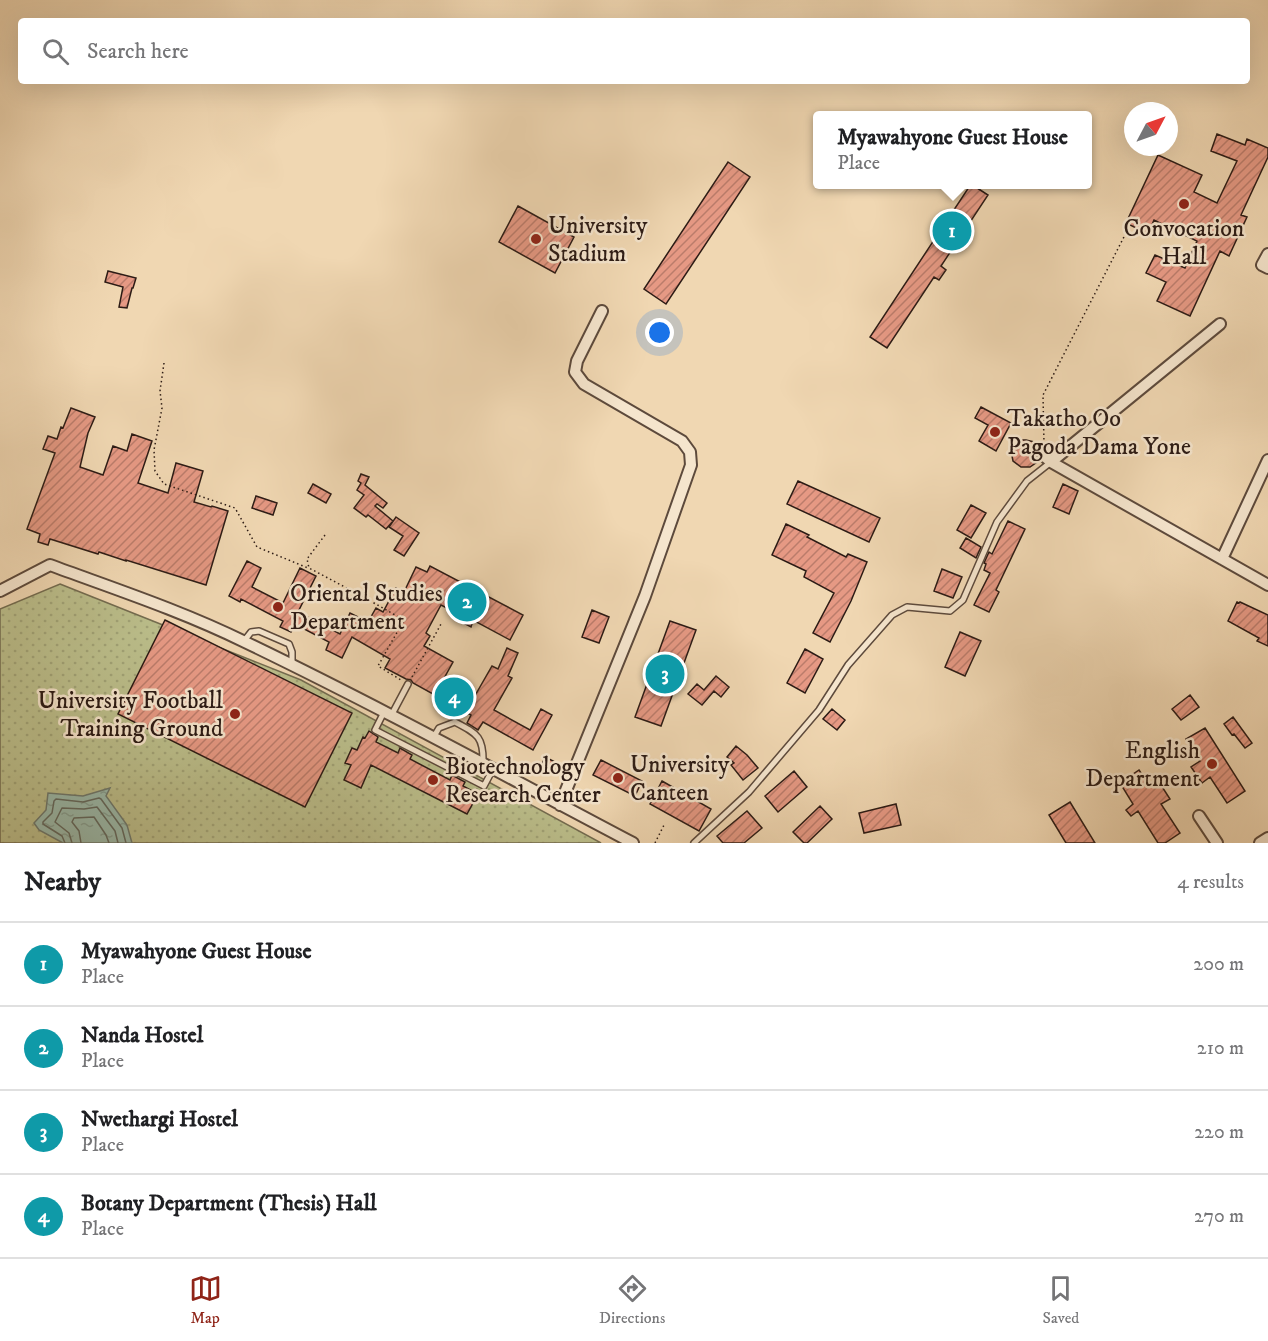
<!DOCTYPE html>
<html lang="en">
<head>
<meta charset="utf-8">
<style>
	:root { --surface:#fff; --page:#f6f6f6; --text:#202124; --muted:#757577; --line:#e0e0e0; --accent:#8f2418 }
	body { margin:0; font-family:"IM FELL DW Pica",serif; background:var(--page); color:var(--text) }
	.compass { position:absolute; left:1124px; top:102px; width:54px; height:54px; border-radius:50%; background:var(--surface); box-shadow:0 6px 24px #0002; rotate:49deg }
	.you { position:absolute; left:660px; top:333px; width:21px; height:21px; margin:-15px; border:4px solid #fff; border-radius:50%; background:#1a73e8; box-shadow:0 0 0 9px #1a73e833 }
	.badge { display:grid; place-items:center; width:39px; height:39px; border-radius:50%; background:var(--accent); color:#fff; font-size:20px; font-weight:700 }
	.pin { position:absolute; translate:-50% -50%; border:3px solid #fff; box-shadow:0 2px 6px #0006 }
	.popup { position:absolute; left:813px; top:111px; width:279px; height:78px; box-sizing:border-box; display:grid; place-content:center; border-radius:6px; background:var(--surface); filter:drop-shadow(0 2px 4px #0005); font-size:20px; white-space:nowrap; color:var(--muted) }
	.popup b { font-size:22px; color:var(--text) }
	.popup::after { content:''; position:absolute; left:50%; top:100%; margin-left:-12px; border:12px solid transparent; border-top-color:var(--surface) }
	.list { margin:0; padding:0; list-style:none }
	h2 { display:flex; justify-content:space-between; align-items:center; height:78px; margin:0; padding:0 24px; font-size:26px }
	h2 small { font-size:20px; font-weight:400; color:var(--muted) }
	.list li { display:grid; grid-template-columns:39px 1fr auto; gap:18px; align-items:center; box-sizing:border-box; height:84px; padding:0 24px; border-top:2px solid var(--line) }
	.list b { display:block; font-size:22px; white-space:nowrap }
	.list p { margin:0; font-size:20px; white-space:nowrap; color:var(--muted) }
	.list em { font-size:20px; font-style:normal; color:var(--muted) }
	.icon { flex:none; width:33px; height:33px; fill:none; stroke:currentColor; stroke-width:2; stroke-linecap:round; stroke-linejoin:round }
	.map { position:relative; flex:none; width:1268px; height:843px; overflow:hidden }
	.search { position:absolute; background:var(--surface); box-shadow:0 6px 24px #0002; left:18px; right:18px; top:18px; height:66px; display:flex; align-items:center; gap:15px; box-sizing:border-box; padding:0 21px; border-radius:6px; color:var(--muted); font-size:22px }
	.sheet { height:414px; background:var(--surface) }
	nav { display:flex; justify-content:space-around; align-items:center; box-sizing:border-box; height:84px; border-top:2px solid var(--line); background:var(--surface); font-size:16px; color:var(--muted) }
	nav a { display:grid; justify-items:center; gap:3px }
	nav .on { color:var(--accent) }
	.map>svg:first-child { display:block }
</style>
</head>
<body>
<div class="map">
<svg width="1268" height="843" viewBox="0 0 1268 843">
	<defs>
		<pattern id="park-dots" width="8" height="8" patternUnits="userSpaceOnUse" patternTransform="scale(1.5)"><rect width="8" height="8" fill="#bbbe8b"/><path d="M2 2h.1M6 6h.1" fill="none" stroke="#a1a377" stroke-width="1.8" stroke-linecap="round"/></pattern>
		<pattern id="water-ripples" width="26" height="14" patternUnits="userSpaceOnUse" patternTransform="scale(1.5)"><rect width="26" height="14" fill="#9abaab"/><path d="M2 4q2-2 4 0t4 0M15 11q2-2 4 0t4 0" fill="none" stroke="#859f92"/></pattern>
		<pattern id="building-hatch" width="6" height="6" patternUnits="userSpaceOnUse" patternTransform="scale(1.5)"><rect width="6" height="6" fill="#e69984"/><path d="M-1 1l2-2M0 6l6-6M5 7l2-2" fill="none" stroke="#bb7c6b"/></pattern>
	</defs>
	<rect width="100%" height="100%" fill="#f0d7b2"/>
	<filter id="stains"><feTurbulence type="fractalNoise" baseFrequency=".00333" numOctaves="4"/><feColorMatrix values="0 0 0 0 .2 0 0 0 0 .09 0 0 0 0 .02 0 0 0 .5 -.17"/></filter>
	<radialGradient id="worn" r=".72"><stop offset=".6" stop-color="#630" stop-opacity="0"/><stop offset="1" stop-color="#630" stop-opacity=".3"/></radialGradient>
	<path fill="url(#park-dots)" stroke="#746c50" stroke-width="1.5" d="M 60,584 L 301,680 L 601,843 L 0,843 L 0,609 Z"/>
	<path fill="url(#water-ripples)" stroke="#6e7a6f" stroke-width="1.5" d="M 110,788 L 106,796 L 127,825 L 132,843 L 63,843 L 39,830 L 34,823 L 46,810 L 48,793 L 83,796 Z"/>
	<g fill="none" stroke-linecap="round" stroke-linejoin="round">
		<path stroke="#636a60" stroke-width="1.5" d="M 65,843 L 62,836 L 43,824 L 43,822 L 52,813 L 54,801 L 56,799 L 83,802 L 99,798 L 101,799 L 122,828 L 126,843
			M 72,843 L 69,833 L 55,822 L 62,808 L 84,809 L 97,807 L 115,831 L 118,843
			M 81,843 L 79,831 L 72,822 L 74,818 L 94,817 L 106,835 L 109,843"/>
	</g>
	<path fill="url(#building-hatch)" stroke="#2c1b15" stroke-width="1.5" d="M 1217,134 L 1245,145 L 1247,139 L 1268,148 L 1268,157 L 1241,215 L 1247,217 L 1229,256 L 1220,251 L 1190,316 L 1157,301 L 1166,282 L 1146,273 L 1155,255 L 1185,268 L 1197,241 L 1154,220 L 1148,234 L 1126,223 L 1158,155 L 1202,175 L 1194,192 L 1217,203 L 1237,161 L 1211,151 Z
		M 728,162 L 750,177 L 666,304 L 644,289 Z
		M 971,184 L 988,195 L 941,266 L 946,270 L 939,280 L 934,277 L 887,348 L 870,337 Z
		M 518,206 L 574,237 L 555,273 L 499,242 Z
		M 108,271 L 136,278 L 133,288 L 132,288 L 127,308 L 119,307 L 123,287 L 105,282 Z
		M 981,407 L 1011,423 L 996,451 L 979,441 L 988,425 L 975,418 Z
		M 71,408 L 95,417 L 88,433 L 80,467 L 103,475 L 113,446 L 127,451 L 132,434 L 152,441 L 138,483 L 168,493 L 176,463 L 203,471 L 194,502 L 211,507 L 212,506 L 228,511 L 206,585 L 126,560 L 126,561 L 99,552 L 98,554 L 50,539 L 48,545 L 38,542 L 40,534 L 27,529 L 55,453 L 43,449 L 48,436 L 57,439 L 61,427 L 63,428 Z
		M 1021,440 L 1026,440 L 1034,442 L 1039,449 L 1037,455 L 1037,462 L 1030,467 L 1021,467 L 1013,461 L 1012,456 L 1012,445 Z
		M 361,474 L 369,477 L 365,485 L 387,503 L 383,508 L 377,504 L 375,506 L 393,521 L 386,529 L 368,515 L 366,517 L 354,508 L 364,495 L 357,490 L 361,483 L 358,481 Z
		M 798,481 L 880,518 L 869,542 L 787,504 Z
		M 313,484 L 331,494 L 326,503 L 308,493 Z
		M 1063,484 L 1078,491 L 1069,514 L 1053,507 Z
		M 256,496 L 277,503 L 273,515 L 252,508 Z
		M 971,505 L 986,513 L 971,538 L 957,530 Z
		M 396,517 L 419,533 L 404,556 L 394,550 L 403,536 L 389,527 Z
		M 1008,521 L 1025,529 L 996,590 L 999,592 L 989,612 L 974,605 L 990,573 L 984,570 L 986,564 L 984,563 L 989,552 L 992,554 Z
		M 786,524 L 809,535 L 807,537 L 846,557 L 848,554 L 867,562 L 851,601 L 830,642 L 813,633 L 834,593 L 804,577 L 806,571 L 772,555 Z
		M 966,538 L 981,547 L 976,558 L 960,548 Z
		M 247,561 L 261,568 L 252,587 L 283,603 L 300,568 L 316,576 L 298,612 L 340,634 L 350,613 L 368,622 L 376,608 L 383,612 L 396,588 L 404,592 L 416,567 L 427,572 L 430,566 L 523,615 L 510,640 L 473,620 L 471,627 L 454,618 L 457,613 L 441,605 L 426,633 L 430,636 L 424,646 L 453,662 L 442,682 L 473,699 L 492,666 L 498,669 L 507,648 L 518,653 L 508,676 L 512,678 L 494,710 L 530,730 L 541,709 L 552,715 L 533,750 L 483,722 L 478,730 L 467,723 L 471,715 L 413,683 L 411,680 L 406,679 L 385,668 L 390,659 L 352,637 L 342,658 L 326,650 L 329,642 L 295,624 L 291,632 L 280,627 L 283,621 L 241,599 L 240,602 L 229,596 Z
		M 942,569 L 962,577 L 953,598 L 934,591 Z
		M 1237,602 L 1239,603 L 1240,602 L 1268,615 L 1268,646 L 1257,641 L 1259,638 L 1228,621 Z
		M 592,610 L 609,617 L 599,643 L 582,637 Z
		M 165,620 L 352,713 L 305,807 L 118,714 Z
		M 670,621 L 696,630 L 661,726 L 635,717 Z
		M 960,632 L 981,641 L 965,676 L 945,667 Z
		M 805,649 L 823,659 L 805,693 L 787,683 Z
		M 716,676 L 729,687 L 721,697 L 714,691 L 702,705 L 688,694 L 697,684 L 704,690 Z
		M 1190,695 L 1199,707 L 1181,720 L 1172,709 Z
		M 832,709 L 845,720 L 837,730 L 823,719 Z
		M 1233,717 L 1252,743 L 1245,748 L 1234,734 L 1232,735 L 1224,724 Z
		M 1205,728 L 1245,791 L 1227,803 L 1210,777 L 1202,783 L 1191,767 L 1200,761 L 1186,739 Z
		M 369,731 L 378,737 L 376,742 L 398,753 L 400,748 L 412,755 L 410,759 L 450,780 L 452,775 L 465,782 L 463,786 L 478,794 L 467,814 L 371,765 L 361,788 L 344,780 L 351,765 L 345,763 L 352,748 L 357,750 L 363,737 L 365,738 Z
		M 736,746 L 747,755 L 758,768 L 743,780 L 731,765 L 734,763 L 727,757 Z
		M 545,757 L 563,766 L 560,774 L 541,766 Z
		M 601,760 L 642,781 L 635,796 L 593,775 Z
		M 1139,770 L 1150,787 L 1159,782 L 1170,799 L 1161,804 L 1180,833 L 1165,843 L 1158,843 L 1138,811 L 1131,816 L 1126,810 L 1133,804 L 1120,783 Z
		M 794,771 L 807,787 L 778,812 L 765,796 Z
		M 662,781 L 711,809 L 699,831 L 650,804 Z
		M 1070,802 L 1095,843 L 1066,843 L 1049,815 Z
		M 896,804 L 901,825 L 864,833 L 859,813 Z
		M 820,806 L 832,819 L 807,843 L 804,843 L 793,832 Z
		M 747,811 L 762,828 L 744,843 L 723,843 L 717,836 Z"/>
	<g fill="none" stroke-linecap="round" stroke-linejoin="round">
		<g stroke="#5d4a3c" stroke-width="8">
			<path id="service" d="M 244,641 L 251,632 L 259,631 L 289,644 L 292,652 L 292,665
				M 384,712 L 375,730 L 484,786 L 493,769
				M 391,716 L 408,684
				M 433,738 L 439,728 L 455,722 C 478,734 484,737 483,765
				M 694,843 L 749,792 L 819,710 L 848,665 L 892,615 L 907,607 L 950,611 L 963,600 L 997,522 L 1027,481 L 1051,462"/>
		</g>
		<g stroke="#5d4a3c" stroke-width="14">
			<path id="minor" d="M 1268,254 L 1262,265 L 1268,268
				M 1044,456 L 1051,462 L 1268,585
				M 1051,462 L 1220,324
				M 1222,559 L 1268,460
				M 0,591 L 50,565 C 115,589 182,611 245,642 C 376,705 504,775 633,843
				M 560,805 L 645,596 L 691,465 L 690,452 L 682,441 L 584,384 L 575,372 L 577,361 L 602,311
				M 1199,816 L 1217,843
				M 1260,843 L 1268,838"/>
		</g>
		<path stroke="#2c1b15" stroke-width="1.5" stroke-dasharray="1.5 3" stroke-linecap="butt" d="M 164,363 L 160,391 L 162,408 L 154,450 L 155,471 L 164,484 L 235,508 L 257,547 L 308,568
			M 1044,444 L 1043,395 L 1128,229
			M 325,535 L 307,559 L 309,568 L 358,594 L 404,620 L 378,666 L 401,680
			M 412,677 L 441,624
			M 655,843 L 665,823"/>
		<use href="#service" stroke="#f5e5cd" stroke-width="5"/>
		<use href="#minor" stroke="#f5e5cd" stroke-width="10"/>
	</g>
	<g fill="#8f2418" stroke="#f5e5cd" stroke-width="2">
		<circle cx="1184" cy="204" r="6"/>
		<circle cx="536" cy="239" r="6"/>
		<circle cx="995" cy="432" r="6"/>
		<circle cx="278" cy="607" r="6"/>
		<circle cx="235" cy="714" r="6"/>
		<circle cx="1212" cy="764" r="6"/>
		<circle cx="618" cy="778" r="6"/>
		<circle cx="433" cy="780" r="6"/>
	</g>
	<g text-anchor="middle" stroke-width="5" stroke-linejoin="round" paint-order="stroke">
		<g font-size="24" fill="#2c1b15" stroke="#f5e5cd" text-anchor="start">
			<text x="548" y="233">University<tspan x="548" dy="28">Stadium</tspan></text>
			<text x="1184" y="236" text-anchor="middle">Convocation<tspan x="1184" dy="28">Hall</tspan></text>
			<text x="1007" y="426">Takatho Oo<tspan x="1007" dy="28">Pagoda Dama Yone</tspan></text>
			<text x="290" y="601">Oriental Studies<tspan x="290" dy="28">Department</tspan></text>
			<text x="223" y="708" text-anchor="end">University Football<tspan x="223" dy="28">Training Ground</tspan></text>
			<text x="1200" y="758" text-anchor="end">English<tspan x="1200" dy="28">Department</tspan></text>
			<text x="630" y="772">University<tspan x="630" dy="28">Canteen</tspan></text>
			<text x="445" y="774">Biotechnology<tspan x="445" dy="28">Research Center</tspan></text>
		</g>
	</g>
	<rect width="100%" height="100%" filter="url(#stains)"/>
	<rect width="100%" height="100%" fill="url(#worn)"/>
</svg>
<svg class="compass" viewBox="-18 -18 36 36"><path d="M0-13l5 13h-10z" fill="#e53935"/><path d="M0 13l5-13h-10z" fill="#757577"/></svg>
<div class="you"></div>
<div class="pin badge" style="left:952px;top:231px;background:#0f9aa8">1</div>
<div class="popup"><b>Myawahyone Guest House</b>Place</div>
<div class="pin badge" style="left:467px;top:602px;background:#0f9aa8">2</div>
<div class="pin badge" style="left:665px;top:674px;background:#0f9aa8">3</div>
<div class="pin badge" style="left:454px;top:697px;background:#0f9aa8">4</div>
<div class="search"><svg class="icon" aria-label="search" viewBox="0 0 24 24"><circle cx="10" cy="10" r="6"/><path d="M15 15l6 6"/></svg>Search here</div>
</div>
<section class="sheet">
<h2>Nearby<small>4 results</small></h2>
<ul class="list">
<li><span class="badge" style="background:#0f9aa8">1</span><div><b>Myawahyone Guest House</b><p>Place</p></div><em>200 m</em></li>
<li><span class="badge" style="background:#0f9aa8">2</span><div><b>Nanda Hostel</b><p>Place</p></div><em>210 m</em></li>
<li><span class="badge" style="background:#0f9aa8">3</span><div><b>Nwethargi Hostel</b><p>Place</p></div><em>220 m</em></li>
<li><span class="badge" style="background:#0f9aa8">4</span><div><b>Botany Department (Thesis) Hall</b><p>Place</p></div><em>270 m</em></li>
</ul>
</section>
<nav>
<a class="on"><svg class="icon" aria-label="map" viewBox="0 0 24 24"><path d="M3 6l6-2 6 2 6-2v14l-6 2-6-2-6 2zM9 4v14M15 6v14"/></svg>Map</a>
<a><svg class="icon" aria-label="directions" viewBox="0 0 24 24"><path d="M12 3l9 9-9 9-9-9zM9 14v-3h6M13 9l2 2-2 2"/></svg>Directions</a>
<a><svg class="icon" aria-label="saved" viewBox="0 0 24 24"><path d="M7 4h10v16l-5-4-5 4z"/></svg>Saved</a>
</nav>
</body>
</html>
